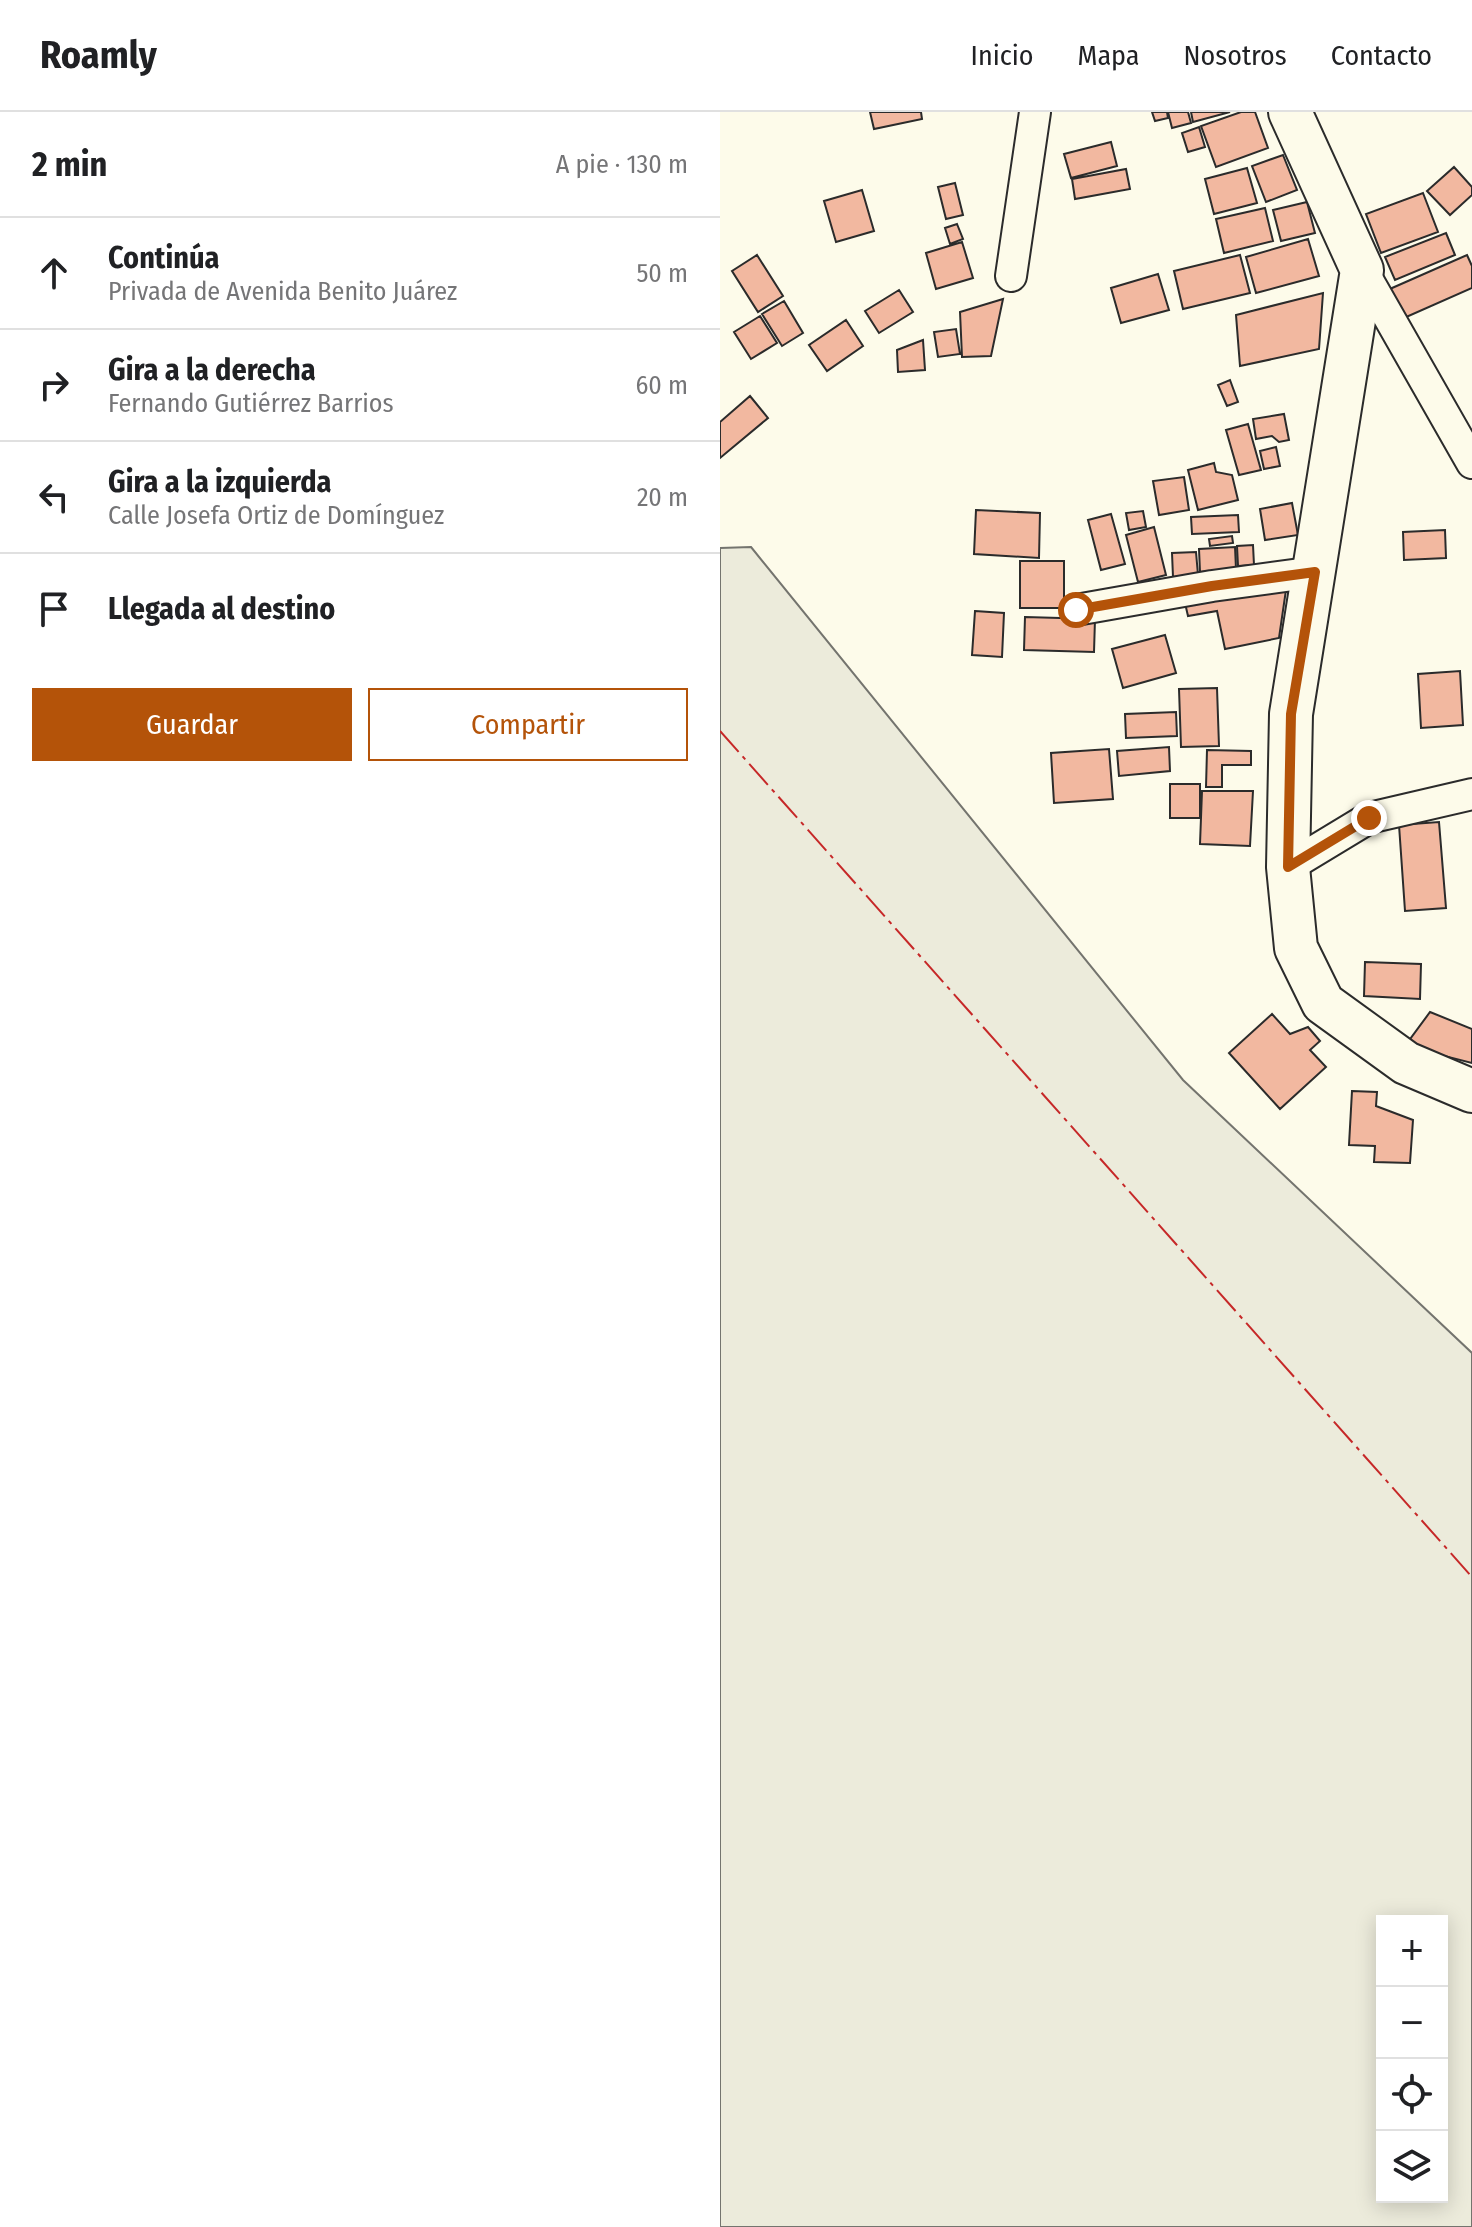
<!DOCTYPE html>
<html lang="es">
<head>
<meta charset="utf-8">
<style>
	:root { --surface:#fff; --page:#f6f6f6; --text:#202124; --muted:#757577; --line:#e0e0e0; --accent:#b45309 }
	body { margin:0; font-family:"Fira Sans Condensed",sans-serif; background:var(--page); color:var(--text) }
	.controls { position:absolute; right:24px; bottom:24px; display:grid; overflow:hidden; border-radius:0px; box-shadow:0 4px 20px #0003 }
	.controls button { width:72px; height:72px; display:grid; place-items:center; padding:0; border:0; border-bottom:2px solid var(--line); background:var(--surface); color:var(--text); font:40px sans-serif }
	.stop { position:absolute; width:24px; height:24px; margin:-18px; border:6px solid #b45309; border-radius:50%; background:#fff }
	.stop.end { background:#b45309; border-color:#fff; box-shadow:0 2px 8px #0008 }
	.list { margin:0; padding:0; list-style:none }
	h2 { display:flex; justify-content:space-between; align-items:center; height:104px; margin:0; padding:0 32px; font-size:34px }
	h2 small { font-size:26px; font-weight:400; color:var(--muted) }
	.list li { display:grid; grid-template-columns:52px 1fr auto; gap:24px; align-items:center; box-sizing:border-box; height:112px; padding:0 32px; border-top:2px solid var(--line) }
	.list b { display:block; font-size:30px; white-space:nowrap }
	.list p { margin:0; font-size:26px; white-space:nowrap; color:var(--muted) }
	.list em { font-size:26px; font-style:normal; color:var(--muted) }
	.actions { display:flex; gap:16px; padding:24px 32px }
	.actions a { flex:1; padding:18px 0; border:2px solid var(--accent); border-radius:0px; text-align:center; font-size:28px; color:var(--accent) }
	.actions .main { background:var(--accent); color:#fff }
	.icon { flex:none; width:44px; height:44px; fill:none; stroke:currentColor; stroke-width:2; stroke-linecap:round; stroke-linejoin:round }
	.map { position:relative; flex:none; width:752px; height:2115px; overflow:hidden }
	header { display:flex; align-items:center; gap:48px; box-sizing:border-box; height:112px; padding:0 40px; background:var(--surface); border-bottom:2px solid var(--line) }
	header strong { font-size:38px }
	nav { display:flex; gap:44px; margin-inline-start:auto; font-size:28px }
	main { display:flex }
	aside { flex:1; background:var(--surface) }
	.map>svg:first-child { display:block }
</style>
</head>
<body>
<header>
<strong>Roamly</strong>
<nav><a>Inicio</a><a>Mapa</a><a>Nosotros</a><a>Contacto</a></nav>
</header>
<main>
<aside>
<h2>2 min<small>A pie · 130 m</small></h2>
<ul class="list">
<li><svg class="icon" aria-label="ahead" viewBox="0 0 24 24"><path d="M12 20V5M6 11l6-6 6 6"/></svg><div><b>Continúa</b><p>Privada de Avenida Benito Juárez</p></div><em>50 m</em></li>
<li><svg class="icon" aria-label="right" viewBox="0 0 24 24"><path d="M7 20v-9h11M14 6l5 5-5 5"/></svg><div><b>Gira a la derecha</b><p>Fernando Gutiérrez Barrios</p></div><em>60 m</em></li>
<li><svg class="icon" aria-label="left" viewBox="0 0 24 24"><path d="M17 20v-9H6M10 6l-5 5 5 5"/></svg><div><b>Gira a la izquierda</b><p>Calle Josefa Ortiz de Domínguez</p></div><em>20 m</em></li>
<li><svg class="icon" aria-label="arrive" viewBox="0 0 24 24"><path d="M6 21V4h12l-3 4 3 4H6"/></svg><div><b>Llegada al destino</b></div></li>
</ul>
<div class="actions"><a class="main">Guardar</a><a>Compartir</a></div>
</aside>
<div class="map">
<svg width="752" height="2115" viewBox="0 0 752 2115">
	<rect width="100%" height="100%" fill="#fdfbea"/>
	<path fill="#ecebdb" stroke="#74746e" stroke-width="2" fill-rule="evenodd" d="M 31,435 L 463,968 L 752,1241 L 752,2115 L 0,2115 L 0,436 ZM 662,1809 L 722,1809 L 722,2085 L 662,2085 Z"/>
	<path fill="#f2b8a0" stroke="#2b2b2b" stroke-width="2" d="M 150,0 L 201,0 L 202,7 L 154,17 Z
		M 432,0 L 447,0 L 448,6 L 435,9 Z
		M 448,0 L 468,0 L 471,11 L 452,16 Z
		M 471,0 L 510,0 L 473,10 Z
		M 521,0 L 535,0 L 548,36 L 496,55 L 481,14 Z
		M 479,15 L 485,35 L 468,40 L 462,21 Z
		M 391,30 L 397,54 L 351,66 L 344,42 Z
		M 563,43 L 577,78 L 546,90 L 532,54 Z
		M 734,55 L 752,75 L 752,83 L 730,103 L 707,79 Z
		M 527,56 L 537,91 L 494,102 L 485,67 Z
		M 406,57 L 410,77 L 355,87 L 352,67 Z
		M 235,71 L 243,103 L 226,107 L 218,75 Z
		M 142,78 L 154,119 L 116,130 L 104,89 Z
		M 703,81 L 718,120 L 661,141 L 646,102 Z
		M 587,90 L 595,121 L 561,129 L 553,98 Z
		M 545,96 L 553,129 L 504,141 L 496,107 Z
		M 237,112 L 243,127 L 230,132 L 225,116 Z
		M 726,121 L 735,143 L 675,168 L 665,145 Z
		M 588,127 L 599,164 L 536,181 L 526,145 Z
		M 242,130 L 253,166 L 216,177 L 206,141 Z
		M 37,143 L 63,184 L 38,200 L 12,159 Z
		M 520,143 L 530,181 L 463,197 L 454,159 Z
		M 747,143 L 752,154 L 752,176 L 684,206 L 663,180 Z
		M 438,162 L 449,198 L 401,211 L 391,176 Z
		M 179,178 L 193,200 L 159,221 L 145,199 Z
		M 603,181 L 599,237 L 520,254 L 516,203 Z
		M 283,187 L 271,244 L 242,245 L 240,200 Z
		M 64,189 L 83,221 L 62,234 L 42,202 Z
		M 40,204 L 57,231 L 31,247 L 14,220 Z
		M 126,208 L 143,234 L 107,259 L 89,233 Z
		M 236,217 L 240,242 L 218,245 L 214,220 Z
		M 203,228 L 205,258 L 178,260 L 177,238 Z
		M 510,268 L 518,290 L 507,294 L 498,273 Z
		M 30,284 L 48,306 L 0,346 L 0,310 Z
		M 564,302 L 569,328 L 559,330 L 552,324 L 536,327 L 533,307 Z
		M 528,312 L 541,358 L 519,363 L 506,318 Z
		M 556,335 L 560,354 L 544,357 L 540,339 Z
		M 494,351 L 496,360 L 512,363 L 518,388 L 478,398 L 468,358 Z
		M 464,365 L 469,398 L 439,403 L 433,369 Z
		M 572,391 L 578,423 L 545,428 L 540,397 Z
		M 256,398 L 320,401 L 319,446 L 254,442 Z
		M 423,399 L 426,415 L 409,418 L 406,401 Z
		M 391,402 L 405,452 L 381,458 L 368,408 Z
		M 518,403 L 519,420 L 472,422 L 471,405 Z
		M 434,415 L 446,463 L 418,470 L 406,423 Z
		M 725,418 L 726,446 L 684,448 L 683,420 Z
		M 512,424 L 513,431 L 490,434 L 489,427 Z
		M 533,433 L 534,453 L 518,454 L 517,434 Z
		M 515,435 L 516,457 L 480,460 L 479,437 Z
		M 476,440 L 478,463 L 453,465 L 452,441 Z
		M 300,449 L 344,449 L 344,496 L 300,496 Z
		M 567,471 L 559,526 L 505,537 L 497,499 L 468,504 L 465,491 Z
		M 255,499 L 284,501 L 282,545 L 252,543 Z
		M 305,505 L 375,507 L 374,540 L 304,538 Z
		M 445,523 L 456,561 L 403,576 L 392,537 Z
		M 740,559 L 743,613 L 701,616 L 698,562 Z
		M 497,576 L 499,634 L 461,635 L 459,577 Z
		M 456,600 L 457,624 L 406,626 L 405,602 Z
		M 449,635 L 450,659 L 399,664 L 397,639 Z
		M 389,637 L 393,687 L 334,691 L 331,641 Z
		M 487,638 L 531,639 L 531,653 L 502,653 L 502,675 L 486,675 Z
		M 450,672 L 480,672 L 480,706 L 450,706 Z
		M 482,679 L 533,679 L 530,734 L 480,732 Z
		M 719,710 L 726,796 L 685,799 L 679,713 Z
		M 645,850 L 701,852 L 700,887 L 644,884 Z
		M 710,900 L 752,917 L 752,951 L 685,934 Z
		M 552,902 L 570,922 L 588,915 L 600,929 L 590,938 L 606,955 L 560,997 L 509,941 Z
		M 632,979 L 657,980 L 656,994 L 693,1008 L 690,1051 L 654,1050 L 655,1034 L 629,1033 Z"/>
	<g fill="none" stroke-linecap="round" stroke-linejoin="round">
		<g stroke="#2b2b2b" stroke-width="34">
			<path id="minor" d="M 642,158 L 752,351
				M 291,164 L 315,0
				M 356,498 L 492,474 L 595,460
				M 568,755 L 649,706 L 752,682"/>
		</g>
		<g stroke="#2b2b2b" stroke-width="46">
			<path id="secondary" d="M 570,0 L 642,158 L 571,602 L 568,755 L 576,836 L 603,891 L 686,951 L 752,979"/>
		</g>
		<use href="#minor" stroke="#fdfbea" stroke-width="30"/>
		<use href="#secondary" stroke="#fdfbea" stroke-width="42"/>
		<path stroke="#c62828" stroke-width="2" stroke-dasharray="28 6 4 6" stroke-linecap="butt" d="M 0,619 L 752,1465"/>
	</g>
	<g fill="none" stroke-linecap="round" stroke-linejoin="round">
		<path stroke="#b45309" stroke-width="10" d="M 356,498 L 492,474 L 595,460 L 571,602 L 568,755 L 649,706"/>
	</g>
</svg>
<div class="controls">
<button>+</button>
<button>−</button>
<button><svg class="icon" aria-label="locate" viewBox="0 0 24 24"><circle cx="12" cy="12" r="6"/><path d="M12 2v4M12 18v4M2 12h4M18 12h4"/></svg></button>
<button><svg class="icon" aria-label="layers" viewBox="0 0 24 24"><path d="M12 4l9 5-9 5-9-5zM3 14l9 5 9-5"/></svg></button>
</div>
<div class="stop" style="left:356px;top:498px"></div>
<div class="stop end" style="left:649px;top:706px"></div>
</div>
</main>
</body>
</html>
